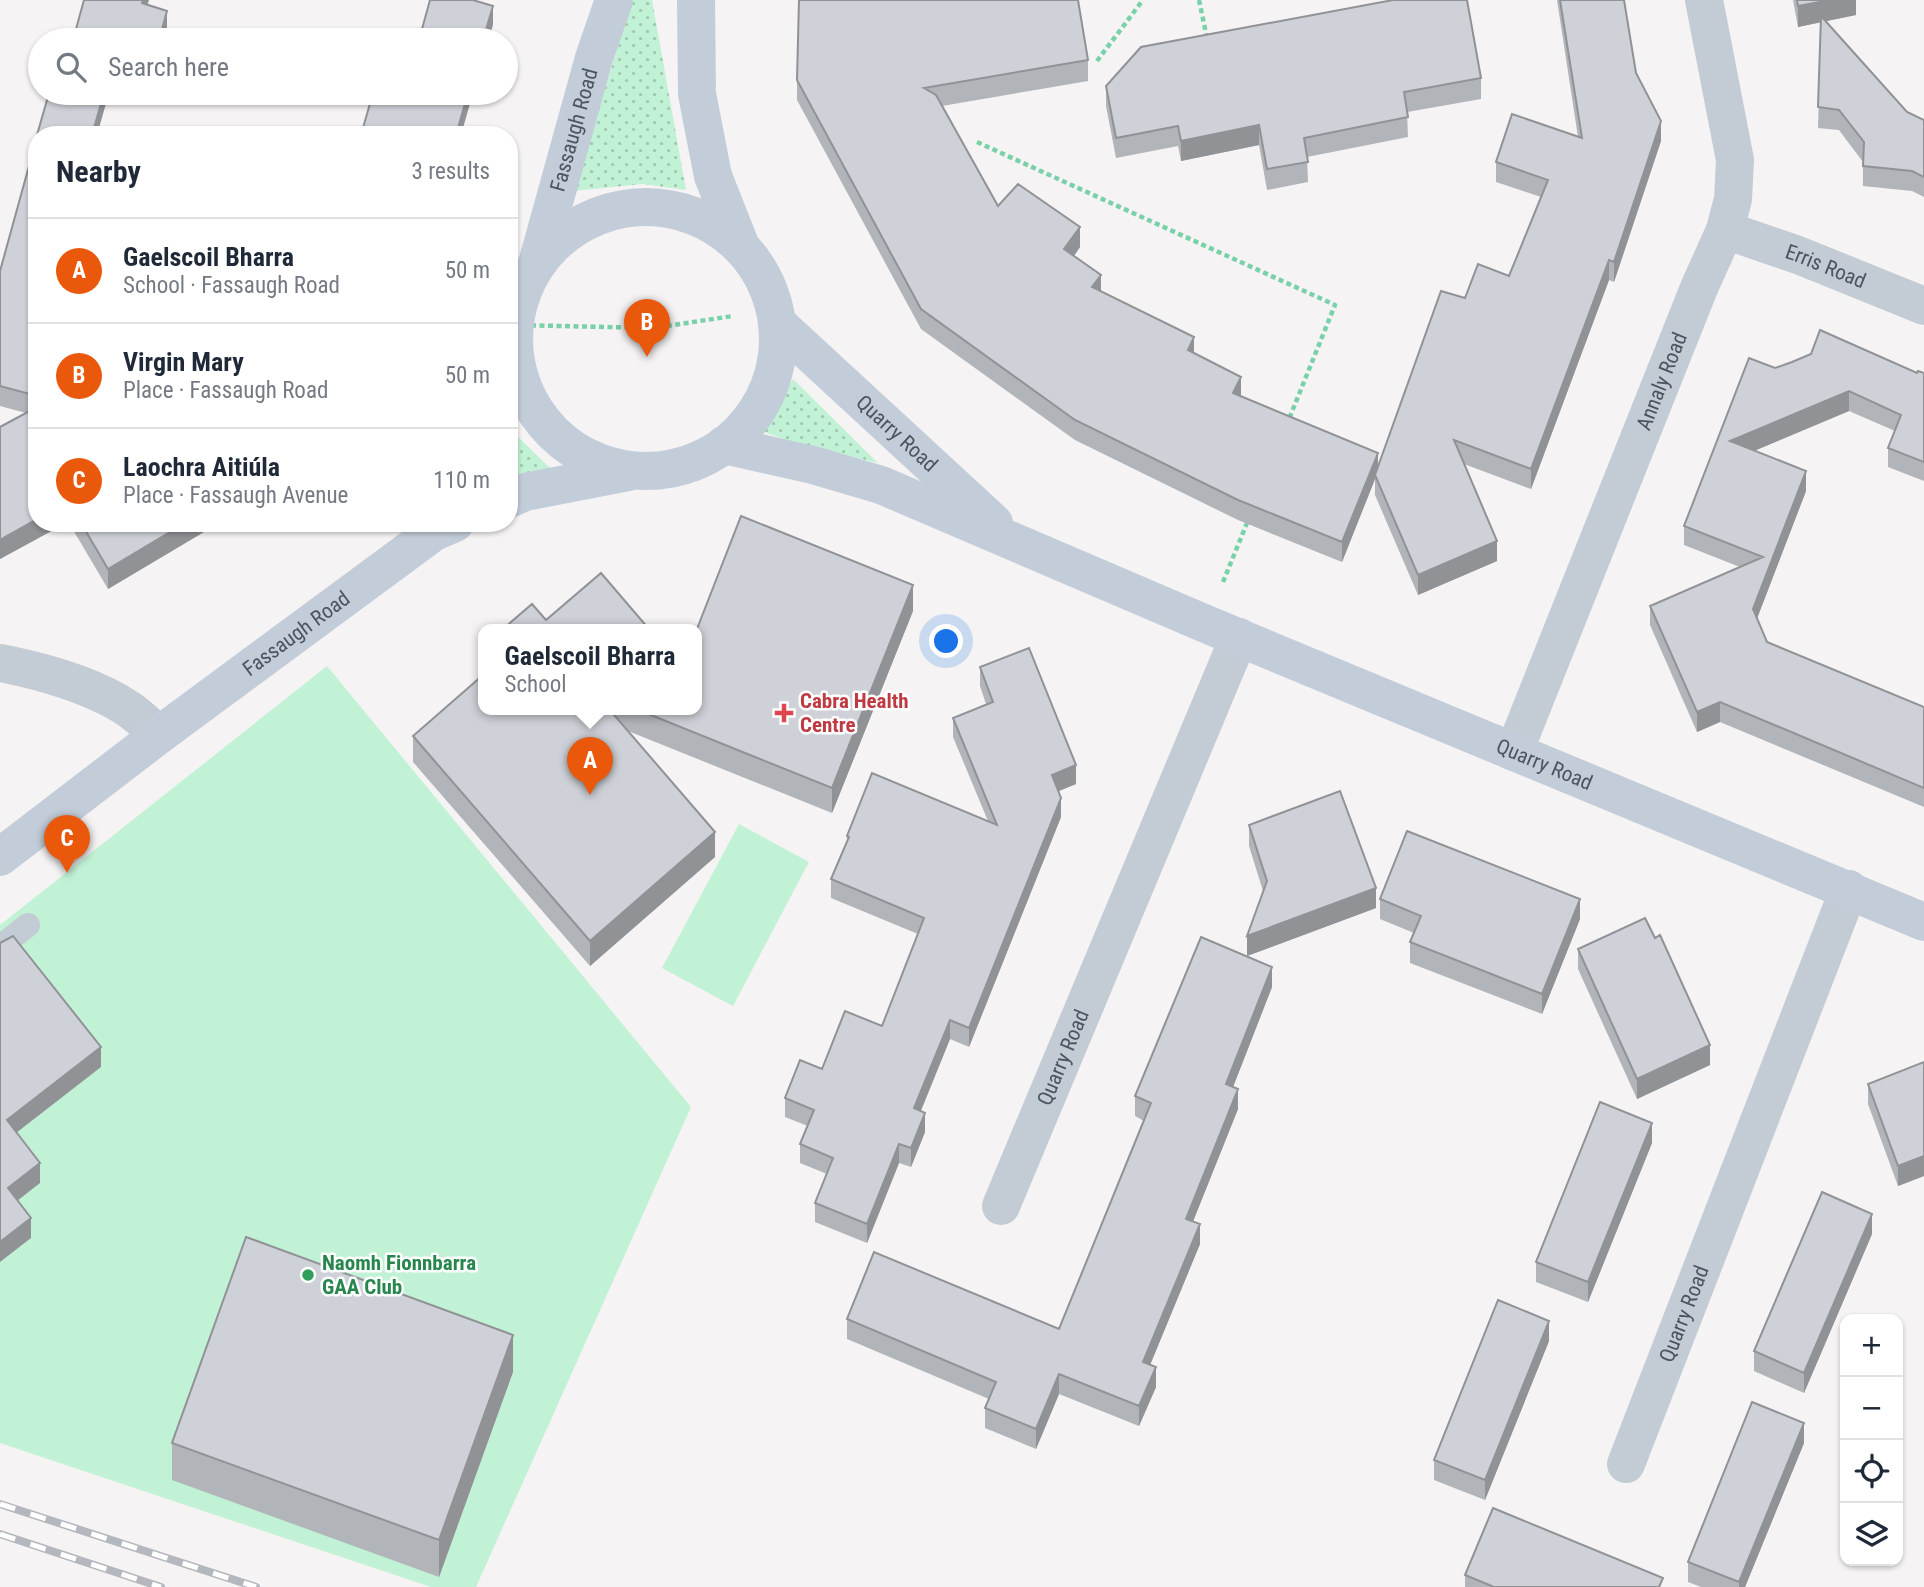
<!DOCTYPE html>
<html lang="en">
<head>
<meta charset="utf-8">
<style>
	:root { --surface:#fff; --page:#f2f2f3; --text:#1f2937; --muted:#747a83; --line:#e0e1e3; --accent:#ea580c }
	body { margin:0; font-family:"Roboto Condensed",sans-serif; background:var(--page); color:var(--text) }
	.controls { position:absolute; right:21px; bottom:21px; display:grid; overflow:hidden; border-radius:14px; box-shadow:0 2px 5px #0004 }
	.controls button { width:63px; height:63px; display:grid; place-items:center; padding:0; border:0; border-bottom:2px solid var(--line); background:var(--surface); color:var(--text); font:35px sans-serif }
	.you { position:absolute; left:947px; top:642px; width:24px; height:24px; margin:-18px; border:5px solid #fff; border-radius:50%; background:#1a73e8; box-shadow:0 0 0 10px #1a73e833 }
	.badge { display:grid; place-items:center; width:46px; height:46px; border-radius:50%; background:var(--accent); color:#fff; font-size:23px; font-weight:700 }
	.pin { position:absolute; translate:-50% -58px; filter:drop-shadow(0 2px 4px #0008) }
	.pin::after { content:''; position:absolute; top:37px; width:24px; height:21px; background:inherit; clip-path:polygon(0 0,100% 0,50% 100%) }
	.popup { position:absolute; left:478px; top:624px; width:224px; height:91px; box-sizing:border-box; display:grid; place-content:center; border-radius:14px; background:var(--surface); filter:drop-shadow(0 2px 5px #0005); font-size:23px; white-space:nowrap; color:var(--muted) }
	.popup b { font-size:26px; color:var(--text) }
	.popup::after { content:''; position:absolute; left:50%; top:100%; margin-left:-14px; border:14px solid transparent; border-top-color:var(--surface) }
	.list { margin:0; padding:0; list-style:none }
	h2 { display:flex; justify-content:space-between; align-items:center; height:91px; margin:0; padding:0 28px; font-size:30px }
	h2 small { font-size:23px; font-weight:400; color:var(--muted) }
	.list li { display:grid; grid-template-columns:46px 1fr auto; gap:21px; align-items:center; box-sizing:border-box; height:105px; padding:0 28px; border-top:2px solid var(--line) }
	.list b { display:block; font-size:26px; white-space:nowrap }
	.list p { margin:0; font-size:23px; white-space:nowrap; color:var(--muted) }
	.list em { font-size:23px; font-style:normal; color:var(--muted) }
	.icon { flex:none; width:38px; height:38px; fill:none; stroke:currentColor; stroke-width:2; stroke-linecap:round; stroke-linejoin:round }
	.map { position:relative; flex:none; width:1924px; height:1587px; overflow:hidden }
	.search { position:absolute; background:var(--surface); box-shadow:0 2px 5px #0004; left:28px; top:28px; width:490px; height:77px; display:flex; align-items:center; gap:18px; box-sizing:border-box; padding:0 24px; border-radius:38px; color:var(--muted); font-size:26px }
	.panel { position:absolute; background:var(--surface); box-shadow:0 2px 5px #0004; left:28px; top:126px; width:490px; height:406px; border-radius:28px }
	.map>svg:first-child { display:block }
</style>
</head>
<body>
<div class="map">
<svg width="1924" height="1587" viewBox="0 0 1924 1587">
	<defs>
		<pattern id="grass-dots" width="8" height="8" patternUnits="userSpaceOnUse" patternTransform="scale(1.75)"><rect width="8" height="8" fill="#c2f2d5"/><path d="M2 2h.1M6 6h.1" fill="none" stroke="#a0c7b0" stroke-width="1.8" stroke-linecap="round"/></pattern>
	</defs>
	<rect width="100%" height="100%" fill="#f5f3f3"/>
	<path fill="url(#grass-dots)" d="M 632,0 L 652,0 L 686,190 L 643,184 L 574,191 Z
		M 793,379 L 878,463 L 797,444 L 761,431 Z
		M 518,437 L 553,471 L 509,487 L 509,450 Z"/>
	<path fill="#c2f2d5" d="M 327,666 L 691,1107 L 476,1587 L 431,1587 L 0,1443 L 0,925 Z
		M 739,824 L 809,862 L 733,1006 L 662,968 Z"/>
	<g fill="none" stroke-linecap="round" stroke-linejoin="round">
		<path stroke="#78d1a8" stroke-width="4.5" stroke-dasharray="5 3.5" stroke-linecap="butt" d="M 1199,0 L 1207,38
			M 1097,61 L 1143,0
			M 977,142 L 1335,305 L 1289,419
			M 514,325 L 653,328 L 733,316
			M 1223,582 L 1249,518"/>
		<path stroke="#c3ccd4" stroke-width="24" d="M 0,947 L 28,925"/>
		<g stroke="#c3ccd4" stroke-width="38">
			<path id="s1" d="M 1725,230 L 1798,255 L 1924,306"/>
			<path d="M 0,663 C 41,671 95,686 130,710 C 140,717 150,727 159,735"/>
			<path id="s2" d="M 1514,752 L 1699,288 L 1725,230 L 1733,199 L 1735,160 L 1704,0"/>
			<path id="s3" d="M 1001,1206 L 1239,637"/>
			<path id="s4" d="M 1626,1464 L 1849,889"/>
		</g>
		<g stroke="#c3cdd9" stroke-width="38">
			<path d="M 696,0 L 697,94 L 713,176 L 741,247"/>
			<circle cx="646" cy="339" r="132"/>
			<path id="s5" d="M 538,260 L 594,58 L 614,0"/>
			<path id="s6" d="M 777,323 L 994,523"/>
			<path id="s7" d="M 724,445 L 813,465 L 881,485 L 1206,624 L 1924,922"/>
			<path d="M 509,499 L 525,492 L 628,472"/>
			<path id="s8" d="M 0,857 L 159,735 L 434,532 L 455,523"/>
		</g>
		<g stroke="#b4b7bd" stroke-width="8">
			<path id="rail" d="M 0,1504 L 256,1587
				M 0,1534 L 161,1587"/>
		</g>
		<use href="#rail" stroke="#fff" stroke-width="5" stroke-dasharray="16" stroke-linecap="butt"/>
	</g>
	<path fill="#b1b4b9" d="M 1557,0 L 1624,0 L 1636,73 L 1661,141 L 1614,282 L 1609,280 L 1531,489 L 1464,464 L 1497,561 L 1418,595 L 1375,495 L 1375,479 L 1342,562 L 1238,520 L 1075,440 L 921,329 L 797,100 L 797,80 L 1088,60 L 1088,81 L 942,106 L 998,206 L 1080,247 L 1074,256 L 1101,291 L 1194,353 L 1241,397 L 1378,469 L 1465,298 L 1509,276 L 1541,197 L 1496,182 L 1496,162 L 1578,137 Z
		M 1793,0 L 1856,0 L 1856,15 L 1826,21 L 1907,112 L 1924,120 L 1924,197 L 1912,191 L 1863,186 L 1863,162 L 1839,130 L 1818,128 L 1821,22 L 1798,27 Z
		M 1481,78 L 1481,99 L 1407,112 L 1408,137 L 1307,157 L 1308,182 L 1267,190 L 1259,145 L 1181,161 L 1178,146 L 1116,158 L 1106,106 L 1106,86 Z
		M 37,137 L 37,523 L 66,523 L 0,559 L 0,427 L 26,413 L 0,406 L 0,271 Z
		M 1775,368 L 1924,373 L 1924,481 L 1888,467 L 1888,448 L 1895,431 L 1849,411 L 1754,451 L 1806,491 L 1757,618 L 1767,642 L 1924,707 L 1924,807 L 1720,722 L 1697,732 L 1650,625 L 1650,606 L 1740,567 L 1684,545 L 1684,526 Z
		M 69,523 L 219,523 L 108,589 Z
		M 913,611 L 832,813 L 628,731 L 715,857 L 590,966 L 413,762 L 413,736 L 483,709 L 697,709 Z
		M 483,646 L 483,673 L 482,672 L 482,647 Z
		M 980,667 L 1076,784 L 1058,791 L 1061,817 L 969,1047 L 950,1039 L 921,1111 L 925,1132 L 911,1167 L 899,1163 L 867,1243 L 815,1222 L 815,1203 L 827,1174 L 800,1163 L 800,1144 L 808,1126 L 785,1117 L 785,1098 L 822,1069 L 882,1026 L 918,934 L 831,898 L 831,879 L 847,842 L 847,836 L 988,821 L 953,737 L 953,718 L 986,704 L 980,686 Z
		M 1249,825 L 1376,908 L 1247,956 L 1263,891 L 1249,846 Z
		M 1380,899 L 1580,919 L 1542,1014 L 1410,963 L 1410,942 L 1414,933 L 1380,919 Z
		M 1578,949 L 1710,1065 L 1637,1099 L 1578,969 Z
		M 1272,987 L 1233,1087 L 1238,1109 L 1193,1221 L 1200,1244 L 1150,1365 L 1156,1387 L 1139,1426 L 1059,1394 L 1036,1449 L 985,1428 L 985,1408 L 989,1399 L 847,1339 L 847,1319 L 1059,1329 L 1144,1121 L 1135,1116 L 1135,1096 Z
		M 1924,1062 L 1924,1176 L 1898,1186 L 1868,1104 L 1868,1084 Z
		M 1652,1143 L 1588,1302 L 1536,1282 L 1536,1262 Z
		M 1872,1234 L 1804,1393 L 1754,1371 L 1754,1351 Z
		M 1549,1341 L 1485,1500 L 1434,1480 L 1434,1460 Z
		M 513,1372 L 439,1577 L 172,1480 L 172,1443 Z
		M 1804,1443 L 1745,1587 L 1701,1587 L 1688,1582 L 1688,1562 Z
		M 1465,1575 L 1663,1587 L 1465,1587 Z"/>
	<path fill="#909296" d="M 143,0 L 149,0 L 142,23 L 142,3 Z
		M 1830,0 L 1856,0 L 1856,15 L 1798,27 L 1798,6 Z
		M 493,6 L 493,25 L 488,40 L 483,40 Z
		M 167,11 L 167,30 L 164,40 L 159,40 Z
		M 104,93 L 109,93 L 97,135 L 92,135 Z
		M 468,93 L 473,93 L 461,135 L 456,135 Z
		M 1661,121 L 1661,141 L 1614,282 L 1614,262 Z
		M 1259,125 L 1259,145 L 1181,161 L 1181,141 Z
		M 1080,227 L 1080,247 L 1064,270 L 1064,249 Z
		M 1609,260 L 1609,280 L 1531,489 L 1531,469 Z
		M 1101,275 L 1101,295 L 1092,287 Z
		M 1194,337 L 1194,357 L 1188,350 Z
		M 1241,377 L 1241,397 L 1233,393 Z
		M 1849,391 L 1849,411 L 1730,461 L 1730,441 Z
		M 1378,453 L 1378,473 L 1375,475 L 1375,479 L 1342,562 L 1342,542 Z
		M 1806,471 L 1806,491 L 1753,629 L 1753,609 Z
		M 37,519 L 37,523 L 66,523 L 0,559 L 0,540 Z
		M 185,523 L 219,523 L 108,589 L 108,569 Z
		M 1497,541 L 1497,561 L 1418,595 L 1418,575 Z
		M 913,585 L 913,611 L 832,813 L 832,788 Z
		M 1720,702 L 1720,722 L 1697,732 L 1697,712 Z
		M 1076,765 L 1076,784 L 1052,794 L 1052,775 Z
		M 1061,798 L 1061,817 L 969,1047 L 969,1028 Z
		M 715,832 L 715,857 L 590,966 L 590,941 Z
		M 1376,888 L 1376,908 L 1247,956 L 1247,936 Z
		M 1580,899 L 1580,919 L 1542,1014 L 1542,994 Z
		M 1272,967 L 1272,987 L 1226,1105 L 1226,1084 Z
		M 950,1020 L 950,1039 L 914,1127 L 914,1108 Z
		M 1710,1045 L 1710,1065 L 1637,1099 L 1637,1079 Z
		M 101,1047 L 101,1067 L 7,1140 L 7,1120 Z
		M 1238,1089 L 1238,1109 L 1186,1239 L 1186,1219 Z
		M 925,1113 L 925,1132 L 911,1167 L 911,1148 Z
		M 1652,1123 L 1652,1143 L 1588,1302 L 1588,1282 Z
		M 899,1144 L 899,1163 L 867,1243 L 867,1224 Z
		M 1924,1156 L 1924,1176 L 1898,1186 L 1898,1166 Z
		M 40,1163 L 40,1183 L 8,1208 L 8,1188 Z
		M 1872,1214 L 1872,1234 L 1804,1393 L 1804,1373 Z
		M 31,1218 L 31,1238 L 0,1262 L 0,1242 Z
		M 1200,1224 L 1200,1244 L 1143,1382 L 1143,1362 Z
		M 1549,1321 L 1549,1341 L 1485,1500 L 1485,1480 Z
		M 513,1335 L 513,1372 L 439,1577 L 439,1540 Z
		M 1156,1367 L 1156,1387 L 1139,1426 L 1139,1406 Z
		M 1059,1374 L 1059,1394 L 1036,1449 L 1036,1429 Z
		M 1804,1423 L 1804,1443 L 1745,1587 L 1739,1587 L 1739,1582 Z"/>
	<path fill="#ced1d7" stroke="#909296" stroke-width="2" d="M 84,0 L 143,0 L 142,3 L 167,11 L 159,40 L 73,40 Z
		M 430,0 L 473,0 L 493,6 L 483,40 L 419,40 Z
		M 799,0 L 1078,0 L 1088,60 L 924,88 L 936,95 L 998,206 L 1018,184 L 1080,227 L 1064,249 L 1101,275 L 1092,287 L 1194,337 L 1188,350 L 1241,377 L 1233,393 L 1378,453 L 1342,542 L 1238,500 L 1075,420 L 921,309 L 797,80 Z
		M 1393,0 L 1467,0 L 1481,78 L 1404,92 L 1408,117 L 1304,138 L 1308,162 L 1267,169 L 1259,125 L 1181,141 L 1178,126 L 1116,138 L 1106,86 L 1141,47 Z
		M 1560,0 L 1624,0 L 1636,73 L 1661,121 L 1614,262 L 1609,260 L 1531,469 L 1454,440 L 1497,541 L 1418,575 L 1375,475 L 1441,291 L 1465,298 L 1478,264 L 1509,276 L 1548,180 L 1496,162 L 1512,114 L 1582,138 Z
		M 1797,0 L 1830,0 L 1798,6 Z
		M 1821,16 L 1907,112 L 1924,120 L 1924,177 L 1912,171 L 1863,166 L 1864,142 L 1839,110 L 1818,107 Z
		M 49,93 L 104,93 L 92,135 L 37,135 Z
		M 373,93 L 468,93 L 456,135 L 361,135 Z
		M 37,137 L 37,396 L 0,386 L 0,271 Z
		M 1820,330 L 1917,373 L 1918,371 L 1924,373 L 1924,462 L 1888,448 L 1901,415 L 1849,391 L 1730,441 L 1806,471 L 1753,609 L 1767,642 L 1924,707 L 1924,788 L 1720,702 L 1697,712 L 1650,606 L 1763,557 L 1684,526 L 1749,358 L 1775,368 L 1792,362 L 1811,354 Z
		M 37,407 L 37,519 L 0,540 L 0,427 Z
		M 741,516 L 913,585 L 832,788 L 636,709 L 697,709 L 697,629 Z
		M 81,523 L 185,523 L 108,569 Z
		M 601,573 L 649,629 L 503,629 L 532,604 L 546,620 Z
		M 1029,648 L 1076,765 L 1052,775 L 1061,798 L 969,1028 L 950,1020 L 914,1108 L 925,1113 L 911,1148 L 899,1144 L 867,1224 L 815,1203 L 833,1158 L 800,1144 L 814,1110 L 785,1098 L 800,1060 L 822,1069 L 845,1011 L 882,1026 L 924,918 L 831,879 L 849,837 L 847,836 L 872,773 L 997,825 L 953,718 L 993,702 L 980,667 Z
		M 483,675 L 483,709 L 609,709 L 715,832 L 590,941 L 413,736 Z
		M 1340,791 L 1376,888 L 1247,936 L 1267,881 L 1249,825 Z
		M 1407,831 L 1580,899 L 1542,994 L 1410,942 L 1421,916 L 1380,899 Z
		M 1645,918 L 1655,938 L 1660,935 L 1710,1045 L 1637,1079 L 1578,949 Z
		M 13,936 L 101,1047 L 7,1120 L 40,1163 L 8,1188 L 31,1218 L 0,1242 L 0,943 Z
		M 1201,937 L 1272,967 L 1226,1084 L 1238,1089 L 1186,1219 L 1200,1224 L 1143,1362 L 1156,1367 L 1139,1406 L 1059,1374 L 1036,1429 L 985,1408 L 996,1382 L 847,1319 L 874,1252 L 1059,1329 L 1151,1103 L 1135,1096 Z
		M 1924,1062 L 1924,1156 L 1898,1166 L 1868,1084 Z
		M 1600,1102 L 1652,1123 L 1588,1282 L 1536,1262 Z
		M 1822,1192 L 1872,1214 L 1804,1373 L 1754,1351 Z
		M 246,1237 L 513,1335 L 439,1540 L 172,1443 Z
		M 1498,1300 L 1549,1321 L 1485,1480 L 1434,1460 Z
		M 1752,1402 L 1804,1423 L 1739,1582 L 1688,1562 Z
		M 1493,1508 L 1663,1578 L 1659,1587 L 1494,1587 L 1465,1575 Z"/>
	<path fill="#e0444e" stroke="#fff" stroke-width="2.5" d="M780.5 702.5h7v7h7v7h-7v7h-7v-7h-7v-7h7z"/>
	<circle fill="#2e9e5b" stroke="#fff" stroke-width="2.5" cx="308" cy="1275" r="7"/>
	<g text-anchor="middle" stroke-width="5" stroke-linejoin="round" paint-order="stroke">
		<g font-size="21" fill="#495561" stroke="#fff">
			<text dy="7" stroke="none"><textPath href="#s5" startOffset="135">Fassaugh Road</textPath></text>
			<text dy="7" stroke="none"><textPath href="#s1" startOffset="107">Erris Road</textPath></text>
			<text dy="7" stroke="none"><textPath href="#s2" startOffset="399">Annaly Road</textPath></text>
			<text dy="7" stroke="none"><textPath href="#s6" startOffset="163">Quarry Road</textPath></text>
			<text dy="7" stroke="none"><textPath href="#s8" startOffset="371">Fassaugh Road</textPath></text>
			<text dy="7" stroke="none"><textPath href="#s7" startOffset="882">Quarry Road</textPath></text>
			<text dy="7" stroke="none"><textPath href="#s3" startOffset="161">Quarry Road</textPath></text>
			<text dy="7" stroke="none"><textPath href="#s4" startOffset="161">Quarry Road</textPath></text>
		</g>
		<g font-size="21" font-weight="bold" fill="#be3a42" stroke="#fff" text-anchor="start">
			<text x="800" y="708">Cabra Health<tspan x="800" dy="24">Centre</tspan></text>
		</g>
		<g font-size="21" font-weight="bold" fill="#27864d" stroke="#fff" text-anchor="start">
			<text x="322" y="1270">Naomh Fionnbarra<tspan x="322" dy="24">GAA Club</tspan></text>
		</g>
	</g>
</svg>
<div class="controls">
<button>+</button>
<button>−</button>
<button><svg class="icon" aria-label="locate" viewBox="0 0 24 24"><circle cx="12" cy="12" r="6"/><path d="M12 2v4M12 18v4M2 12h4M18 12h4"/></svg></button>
<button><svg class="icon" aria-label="layers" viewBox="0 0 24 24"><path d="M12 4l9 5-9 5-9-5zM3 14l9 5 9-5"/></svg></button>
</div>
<div class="you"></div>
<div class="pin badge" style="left:590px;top:795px">A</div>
<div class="popup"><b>Gaelscoil Bharra</b>School</div>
<div class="pin badge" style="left:647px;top:357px">B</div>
<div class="pin badge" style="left:67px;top:873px">C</div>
<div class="search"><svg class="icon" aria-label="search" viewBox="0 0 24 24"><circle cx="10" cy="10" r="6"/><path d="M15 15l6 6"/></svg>Search here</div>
<section class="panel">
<h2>Nearby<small>3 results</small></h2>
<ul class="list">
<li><span class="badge">A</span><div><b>Gaelscoil Bharra</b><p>School · Fassaugh Road</p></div><em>50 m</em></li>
<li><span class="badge">B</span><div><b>Virgin Mary</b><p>Place · Fassaugh Road</p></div><em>50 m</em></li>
<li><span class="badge">C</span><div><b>Laochra Aitiúla</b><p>Place · Fassaugh Avenue</p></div><em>110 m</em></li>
</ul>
</section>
</div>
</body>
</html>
